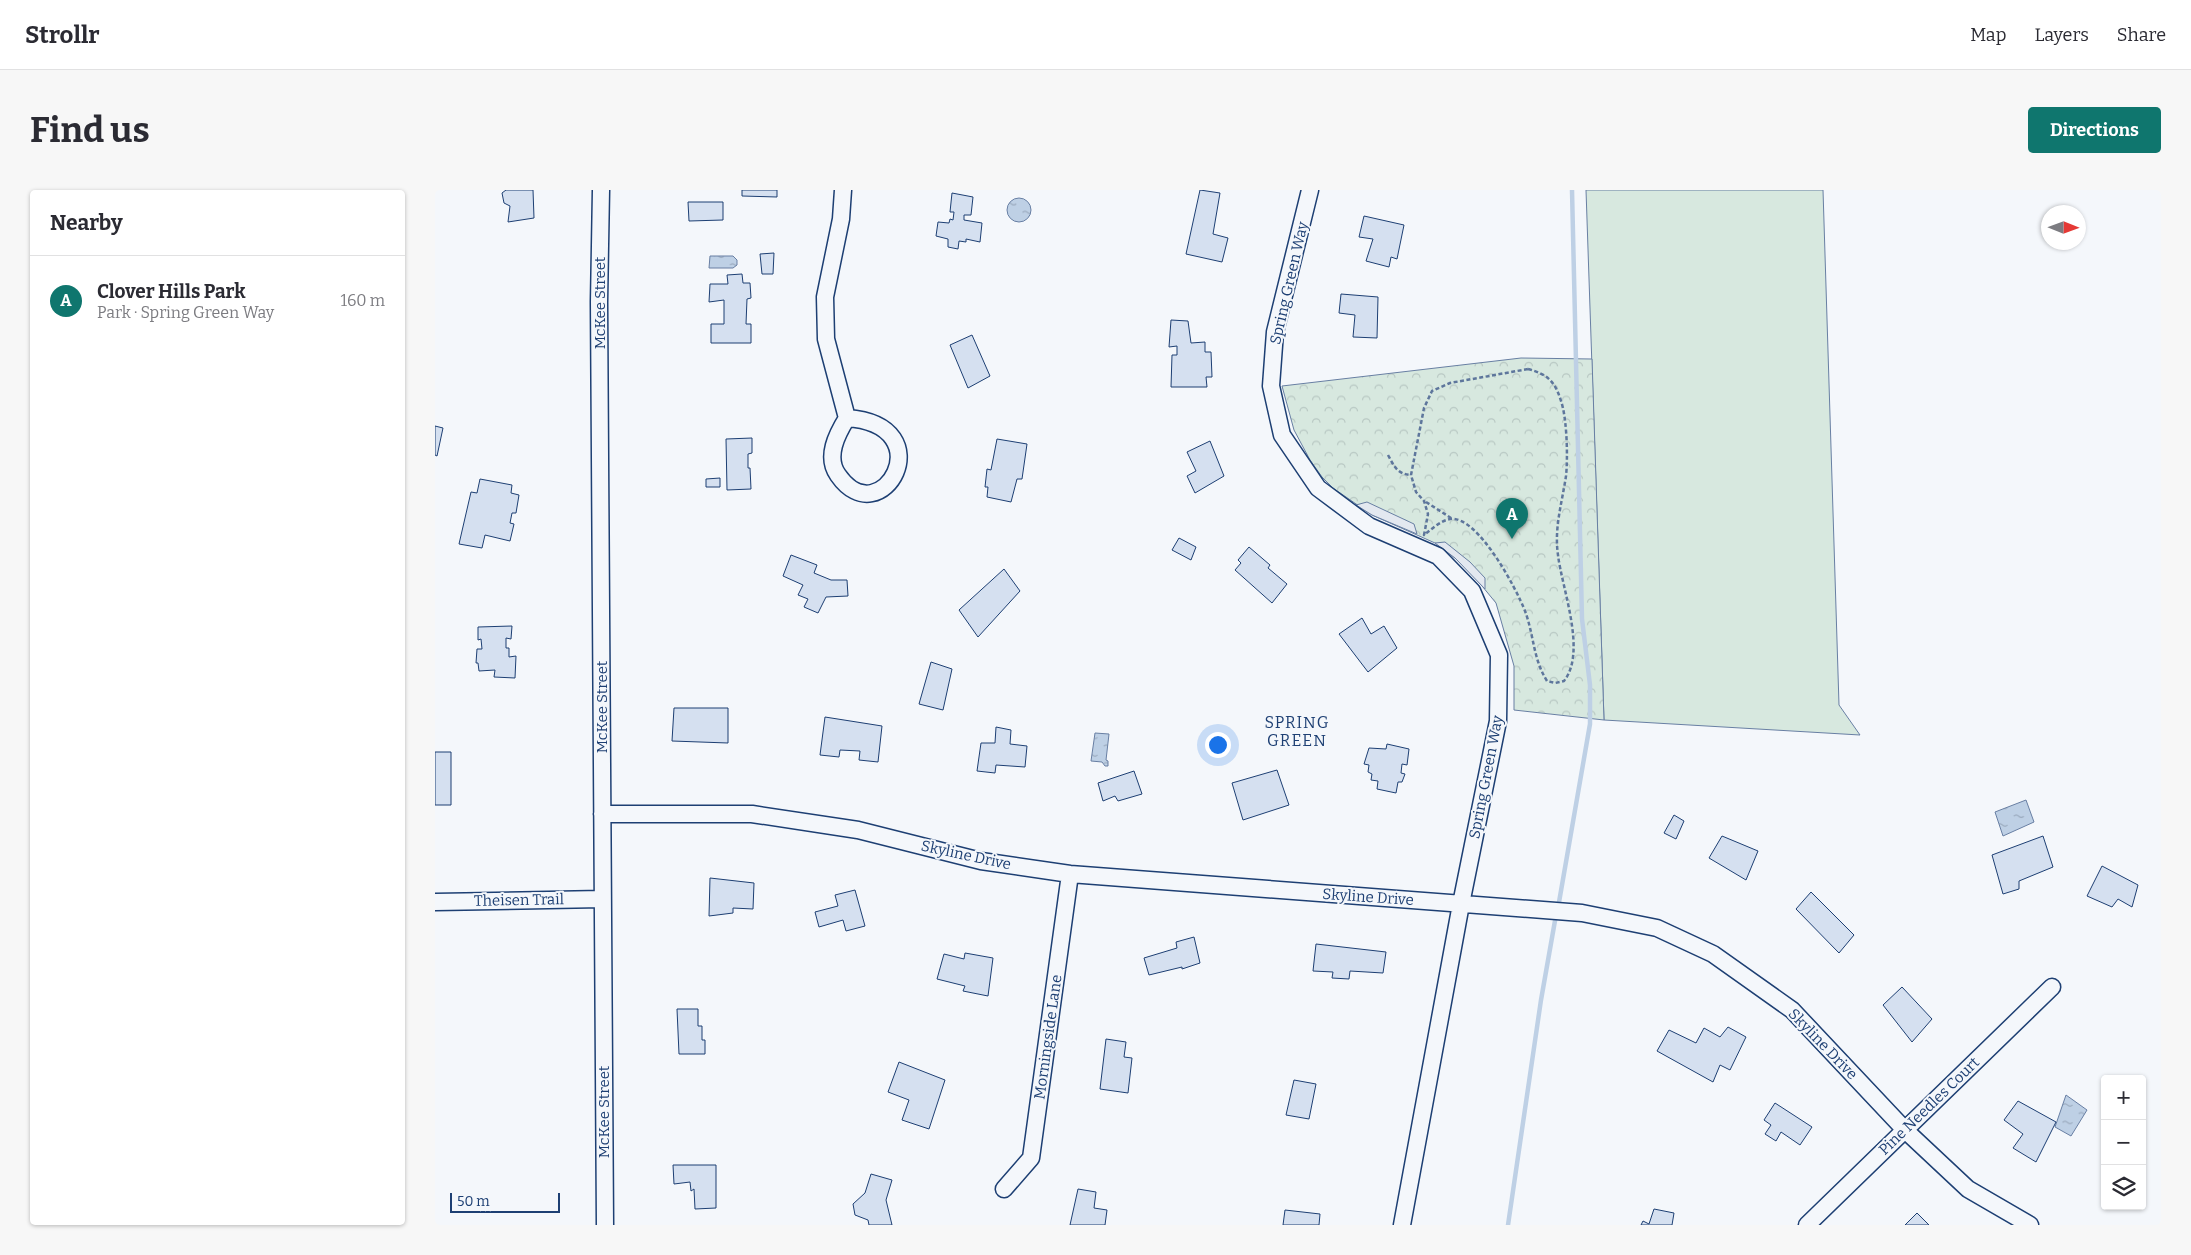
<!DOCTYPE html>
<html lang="en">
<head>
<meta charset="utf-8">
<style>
	:root { --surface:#fff; --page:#f7f7f7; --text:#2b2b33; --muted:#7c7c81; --line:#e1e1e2; --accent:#0f766e }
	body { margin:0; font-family:Bitter,serif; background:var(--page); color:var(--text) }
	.controls { position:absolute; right:15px; bottom:15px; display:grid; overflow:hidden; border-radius:5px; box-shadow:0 1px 4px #0004 }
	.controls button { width:45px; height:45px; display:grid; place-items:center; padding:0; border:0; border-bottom:1px solid var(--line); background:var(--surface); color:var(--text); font:25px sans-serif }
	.compass { position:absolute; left:1606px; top:15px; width:45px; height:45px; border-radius:50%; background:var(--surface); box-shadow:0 1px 4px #0004; rotate:91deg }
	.scale { position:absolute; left:15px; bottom:12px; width:110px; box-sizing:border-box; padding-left:5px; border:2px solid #1d3f73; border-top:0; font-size:14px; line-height:18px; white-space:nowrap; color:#1d3f73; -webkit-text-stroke:4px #f4f7fb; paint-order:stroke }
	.you { position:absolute; left:782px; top:554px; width:18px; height:18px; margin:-12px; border:4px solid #fff; border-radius:50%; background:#1a73e8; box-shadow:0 0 0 8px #1a73e833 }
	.badge { display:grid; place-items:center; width:32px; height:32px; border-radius:50%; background:var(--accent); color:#fff; font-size:16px; font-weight:700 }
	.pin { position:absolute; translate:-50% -41px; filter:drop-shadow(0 1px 2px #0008) }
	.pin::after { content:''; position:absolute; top:26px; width:18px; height:15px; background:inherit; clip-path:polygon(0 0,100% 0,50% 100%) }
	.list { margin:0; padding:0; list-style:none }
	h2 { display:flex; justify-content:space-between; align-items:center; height:65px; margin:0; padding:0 20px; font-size:21px }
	h2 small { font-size:16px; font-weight:400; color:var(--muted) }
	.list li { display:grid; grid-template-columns:32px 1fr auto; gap:15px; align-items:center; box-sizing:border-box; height:90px; padding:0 20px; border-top:1px solid var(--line) }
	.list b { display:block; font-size:19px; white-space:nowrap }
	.list p { margin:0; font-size:16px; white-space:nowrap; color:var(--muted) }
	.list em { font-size:16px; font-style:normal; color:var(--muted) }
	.icon { flex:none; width:28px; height:28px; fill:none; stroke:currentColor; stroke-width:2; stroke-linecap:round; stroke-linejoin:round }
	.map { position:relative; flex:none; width:1726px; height:1035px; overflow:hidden; border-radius:5px }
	header { display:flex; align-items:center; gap:30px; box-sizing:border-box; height:70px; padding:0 25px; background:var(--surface); border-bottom:1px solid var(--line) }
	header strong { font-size:24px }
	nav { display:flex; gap:28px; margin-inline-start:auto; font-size:18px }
	.intro { display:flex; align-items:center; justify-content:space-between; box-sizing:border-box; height:120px; padding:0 30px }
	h1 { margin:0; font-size:35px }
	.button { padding:12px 22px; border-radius:5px; background:var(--accent); color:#fff; font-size:18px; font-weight:700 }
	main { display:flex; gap:30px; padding:0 30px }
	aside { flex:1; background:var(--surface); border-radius:5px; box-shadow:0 1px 4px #0004 }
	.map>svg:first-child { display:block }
</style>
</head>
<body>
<header>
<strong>Strollr</strong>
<nav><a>Map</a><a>Layers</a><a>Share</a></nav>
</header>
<div class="intro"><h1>Find us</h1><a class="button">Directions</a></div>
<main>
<aside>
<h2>Nearby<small></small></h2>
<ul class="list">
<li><span class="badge">A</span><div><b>Clover Hills Park</b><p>Park · Spring Green Way</p></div><em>160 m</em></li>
</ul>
</aside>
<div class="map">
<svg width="1726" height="1035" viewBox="0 0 1726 1035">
	<defs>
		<pattern id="park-crowns" width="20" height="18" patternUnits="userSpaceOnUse" patternTransform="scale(1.25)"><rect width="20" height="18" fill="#d7e8df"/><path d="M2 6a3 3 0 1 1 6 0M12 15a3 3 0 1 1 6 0" fill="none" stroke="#b8c8c3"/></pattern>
		<pattern id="water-ripples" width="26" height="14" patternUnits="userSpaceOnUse" patternTransform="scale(1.25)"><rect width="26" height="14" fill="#bed0e5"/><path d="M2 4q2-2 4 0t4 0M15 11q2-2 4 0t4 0" fill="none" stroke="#9aaabe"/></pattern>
	</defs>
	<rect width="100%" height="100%" fill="#f4f7fb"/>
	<path fill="#d7e8df" stroke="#687fa3" d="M 1151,0 L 1388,0 L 1404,515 L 1425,545 L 1169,530 Z"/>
	<path fill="url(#park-crowns)" stroke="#687fa3" d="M 1086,168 L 1157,169 L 1169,530 L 1079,520 L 1079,476 L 1061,413 L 1038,385 L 1020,368 L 1000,353 L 937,325 L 898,298 L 887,287 L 875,270 L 859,240 L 847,196 Z"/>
	<path fill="#e3e8f0" stroke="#687fa3" d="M 932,312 L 979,334 L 982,344 L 937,325 L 921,315 Z
		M 1010,352 L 1035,372 L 1050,388 L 1050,399 L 1020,368 L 1000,353 Z"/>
	<path fill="url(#water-ripples)" stroke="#687fa3" d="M572 20a12 12 0 1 1 24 0a12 12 0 1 1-24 0Z
		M 275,66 L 298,66 L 302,70 L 302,75 L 298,78 L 274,78 Z
		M 660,543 L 674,544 L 671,570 L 673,571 L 673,576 L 670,576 L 667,572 L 656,571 Z
		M 1591,610 L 1599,632 L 1568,646 L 1560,622 Z
		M 1631,905 L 1652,920 L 1636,946 L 1620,937 Z"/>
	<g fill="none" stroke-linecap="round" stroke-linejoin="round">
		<path stroke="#bed0e5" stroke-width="4.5" d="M 1123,718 L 1155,534 L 1155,495 L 1147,429 L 1137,0
			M 1073,1035 L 1106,810 L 1121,725"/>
	</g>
	<path fill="#d5e0f0" stroke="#1d3f73" d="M 71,0 L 98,0 L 99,28 L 73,32 L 75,16 L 69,13 L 67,3 Z
		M 307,0 L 342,0 L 342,7 L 307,6 Z
		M 765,0 L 785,3 L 778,44 L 793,48 L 787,72 L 751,64 Z
		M 517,3 L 538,7 L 536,25 L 529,25 L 529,30 L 547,33 L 545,52 L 531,49 L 531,52 L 524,51 L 523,59 L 513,57 L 513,49 L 501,46 L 503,32 L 514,33 L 515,29 L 518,30 L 519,22 L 515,22 Z
		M 253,12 L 288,12 L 288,30 L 254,31 Z
		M 929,26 L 969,35 L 962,69 L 956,67 L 954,77 L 931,71 L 938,49 L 924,47 Z
		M 339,63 L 338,84 L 327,84 L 325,64 Z
		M 307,84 L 308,93 L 315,93 L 316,108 L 312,109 L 311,134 L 316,134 L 316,153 L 276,153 L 276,134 L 289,134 L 289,110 L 274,112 L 275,94 L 293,94 L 292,85 Z
		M 906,104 L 943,107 L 942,148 L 918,147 L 920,125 L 904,123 Z
		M 736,130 L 753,131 L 756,153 L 770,152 L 770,162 L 776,162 L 777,187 L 771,187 L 772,197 L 736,197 L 737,165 L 742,165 L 742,156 L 734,157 Z
		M 537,145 L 555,186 L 533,198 L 515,155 Z
		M 0,236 L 8,238 L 2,266 L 0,265 Z
		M 317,248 L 317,263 L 313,264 L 313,278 L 315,278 L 316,299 L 292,300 L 291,249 Z
		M 562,249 L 592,254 L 587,289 L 582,289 L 576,312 L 552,307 L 553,297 L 550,297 L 552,279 L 556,280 Z
		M 775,251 L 789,286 L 760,303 L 752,286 L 761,281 L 752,262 Z
		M 285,288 L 285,297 L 271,297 L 271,289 Z
		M 45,289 L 77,295 L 76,303 L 84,305 L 81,323 L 77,323 L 75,333 L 79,334 L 75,351 L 50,345 L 47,358 L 24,354 L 36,302 L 42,303 Z
		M 744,348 L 761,357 L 756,370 L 737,360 Z
		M 814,357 L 835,375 L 833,378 L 852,394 L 837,413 L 800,380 L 806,373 L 803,370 Z
		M 356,365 L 382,375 L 379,383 L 396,390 L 412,390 L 413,406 L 391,407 L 383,423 L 369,417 L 373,409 L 363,405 L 368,395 L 348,386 Z
		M 569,379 L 585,401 L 543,447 L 524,420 Z
		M 927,428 L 936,444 L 949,436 L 962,458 L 933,482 L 904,444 Z
		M 77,436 L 76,449 L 71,448 L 71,458 L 74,458 L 74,467 L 81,466 L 80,488 L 59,487 L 60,480 L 44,481 L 43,473 L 41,473 L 42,459 L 47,459 L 46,449 L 43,450 L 43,437 Z
		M 496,472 L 517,479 L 508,520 L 484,514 Z
		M 239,518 L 293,518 L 293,553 L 237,551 Z
		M 390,527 L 447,536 L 443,572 L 424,570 L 425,561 L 405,560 L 404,567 L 385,565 Z
		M 561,537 L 576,540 L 575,554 L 592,556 L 590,577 L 561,575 L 560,583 L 542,581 L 546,553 L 560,553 Z
		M 952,554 L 974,559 L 972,575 L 967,574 L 966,583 L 970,584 L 967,592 L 963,592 L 961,603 L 942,599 L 943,591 L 936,590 L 937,584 L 933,582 L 934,575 L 929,574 L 934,558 L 951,559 Z
		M 0,562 L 16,562 L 16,615 L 0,615 Z
		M 842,580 L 854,615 L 808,630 L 797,593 Z
		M 699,581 L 707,604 L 683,611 L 680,606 L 668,611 L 663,593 Z
		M 1239,625 L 1249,631 L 1241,649 L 1229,643 Z
		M 1287,646 L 1323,661 L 1311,690 L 1274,668 Z
		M 1608,646 L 1618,677 L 1584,691 L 1584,699 L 1568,704 L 1557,665 Z
		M 1667,676 L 1703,695 L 1697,717 L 1683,709 L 1677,717 L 1652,706 Z
		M 275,688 L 319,693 L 318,719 L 298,718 L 298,723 L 274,726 Z
		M 420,700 L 430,736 L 411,741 L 408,730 L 384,737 L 380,722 L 403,716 L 400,705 Z
		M 1376,702 L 1419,745 L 1404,763 L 1361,719 Z
		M 759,747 L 765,773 L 747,779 L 747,777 L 714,785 L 709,768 L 742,758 L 741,752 Z
		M 881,754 L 951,762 L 948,783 L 915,781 L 914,789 L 897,788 L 898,782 L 878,781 Z
		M 530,763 L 558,768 L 553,806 L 528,801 L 530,796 L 502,789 L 509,764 L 529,769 Z
		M 1467,797 L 1497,829 L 1477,852 L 1448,815 Z
		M 242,819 L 263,819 L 263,836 L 267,836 L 267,850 L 270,850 L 270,864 L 244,864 Z
		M 1293,837 L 1311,847 L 1295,880 L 1285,875 L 1278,892 L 1222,861 L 1234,840 L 1261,853 L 1269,838 L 1285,847 Z
		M 671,849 L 691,852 L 689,867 L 697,868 L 693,903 L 665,899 Z
		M 464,872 L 510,890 L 494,939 L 467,930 L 474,910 L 453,902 Z
		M 859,890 L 881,894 L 874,929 L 851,925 Z
		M 1583,911 L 1621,932 L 1601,972 L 1578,958 L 1588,944 L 1569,930 Z
		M 1340,913 L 1377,937 L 1365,955 L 1346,942 L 1341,951 L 1330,944 L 1336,935 L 1329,930 Z
		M 238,975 L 281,975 L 281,1018 L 260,1019 L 259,999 L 256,1001 L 255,992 L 239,994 Z
		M 436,984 L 457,990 L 451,1010 L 457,1035 L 434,1035 L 433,1030 L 420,1025 L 418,1014 L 430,1003 Z
		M 643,999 L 661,1002 L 659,1018 L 672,1020 L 670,1035 L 635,1035 Z
		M 1219,1019 L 1239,1023 L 1237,1035 L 1206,1035 L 1208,1031 L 1214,1034 Z
		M 850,1020 L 885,1024 L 884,1035 L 848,1035 Z
		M 1482,1023 L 1494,1035 L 1470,1035 Z"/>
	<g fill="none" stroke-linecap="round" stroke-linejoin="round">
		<g stroke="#1d3f73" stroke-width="19">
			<path id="minor" d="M 166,0 L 164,112 L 170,1035
				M 408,0 L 406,29 L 390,107 L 391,149 L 412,228 C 402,244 390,267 403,285 C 446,347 510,235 412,228
				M 875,0 L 840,142 L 836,196 L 847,245 L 883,298 L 934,336 L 1003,366 L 1037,401 L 1064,465 L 1063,531 L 1026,714 L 967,1035
				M 167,624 L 317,624 L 423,640 L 546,671 L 635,684 L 1147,723 L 1222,738 L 1278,764 L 1357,820 L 1470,940 L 1533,999 L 1595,1035
				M 0,712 L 167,709
				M 569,999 L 596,968 L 635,684
				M 1372,1035 L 1617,797"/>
		</g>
		<path stroke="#5e769c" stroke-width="2.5" stroke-dasharray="4 2.5" stroke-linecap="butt" d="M 1093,179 C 1112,184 1120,191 1126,211 C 1132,228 1133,268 1131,286 C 1127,313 1119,338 1123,365 C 1127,399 1152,462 1129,491 L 1120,493 L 1112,491 C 1098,469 1099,445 1090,421 C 1082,400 1043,325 1015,329 C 1005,331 997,339 989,345 L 993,324 L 989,311 L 981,302 L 976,285 L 989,218 L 997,201 L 1015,193 Z
			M 953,265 C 959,276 962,284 976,285
			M 991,312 L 1016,328"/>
		<use href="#minor" stroke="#f4f7fb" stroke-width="16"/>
	</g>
	<g text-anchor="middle" stroke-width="4" stroke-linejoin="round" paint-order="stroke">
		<g font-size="15" fill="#1d3f73" stroke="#f4f7fb">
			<text transform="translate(854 93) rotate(-77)" y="5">Spring Green Way</text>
			<text transform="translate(165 113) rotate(-90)" y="5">McKee Street</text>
			<text transform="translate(167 517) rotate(-90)" y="5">McKee Street</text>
			<text transform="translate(1051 587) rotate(-79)" y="5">Spring Green Way</text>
			<text transform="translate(531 665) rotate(12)" y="5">Skyline Drive</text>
			<text transform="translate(933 707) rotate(4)" y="5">Skyline Drive</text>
			<text transform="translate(84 710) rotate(-1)" y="5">Theisen Trail</text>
			<text transform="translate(613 847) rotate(-82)" y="5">Morningside Lane</text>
			<text transform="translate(1388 854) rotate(46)" y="5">Skyline Drive</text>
			<text transform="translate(1494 916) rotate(-44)" y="5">Pine Needles Court</text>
			<text transform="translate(169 922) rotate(-90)" y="5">McKee Street</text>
		</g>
		<g font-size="16" letter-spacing="1" fill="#1d3f73" stroke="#f4f7fb">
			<text x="862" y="538">SPRING<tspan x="862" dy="18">GREEN</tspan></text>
		</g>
	</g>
</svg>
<div class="controls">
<button>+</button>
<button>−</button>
<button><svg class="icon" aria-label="layers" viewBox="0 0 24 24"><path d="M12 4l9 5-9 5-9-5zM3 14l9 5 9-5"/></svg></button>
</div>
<svg class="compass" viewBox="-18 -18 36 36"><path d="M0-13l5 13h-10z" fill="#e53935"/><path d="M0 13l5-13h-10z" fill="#7c7c81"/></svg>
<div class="scale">50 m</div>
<div class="you"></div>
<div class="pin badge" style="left:1077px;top:349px">A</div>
</div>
</main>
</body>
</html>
